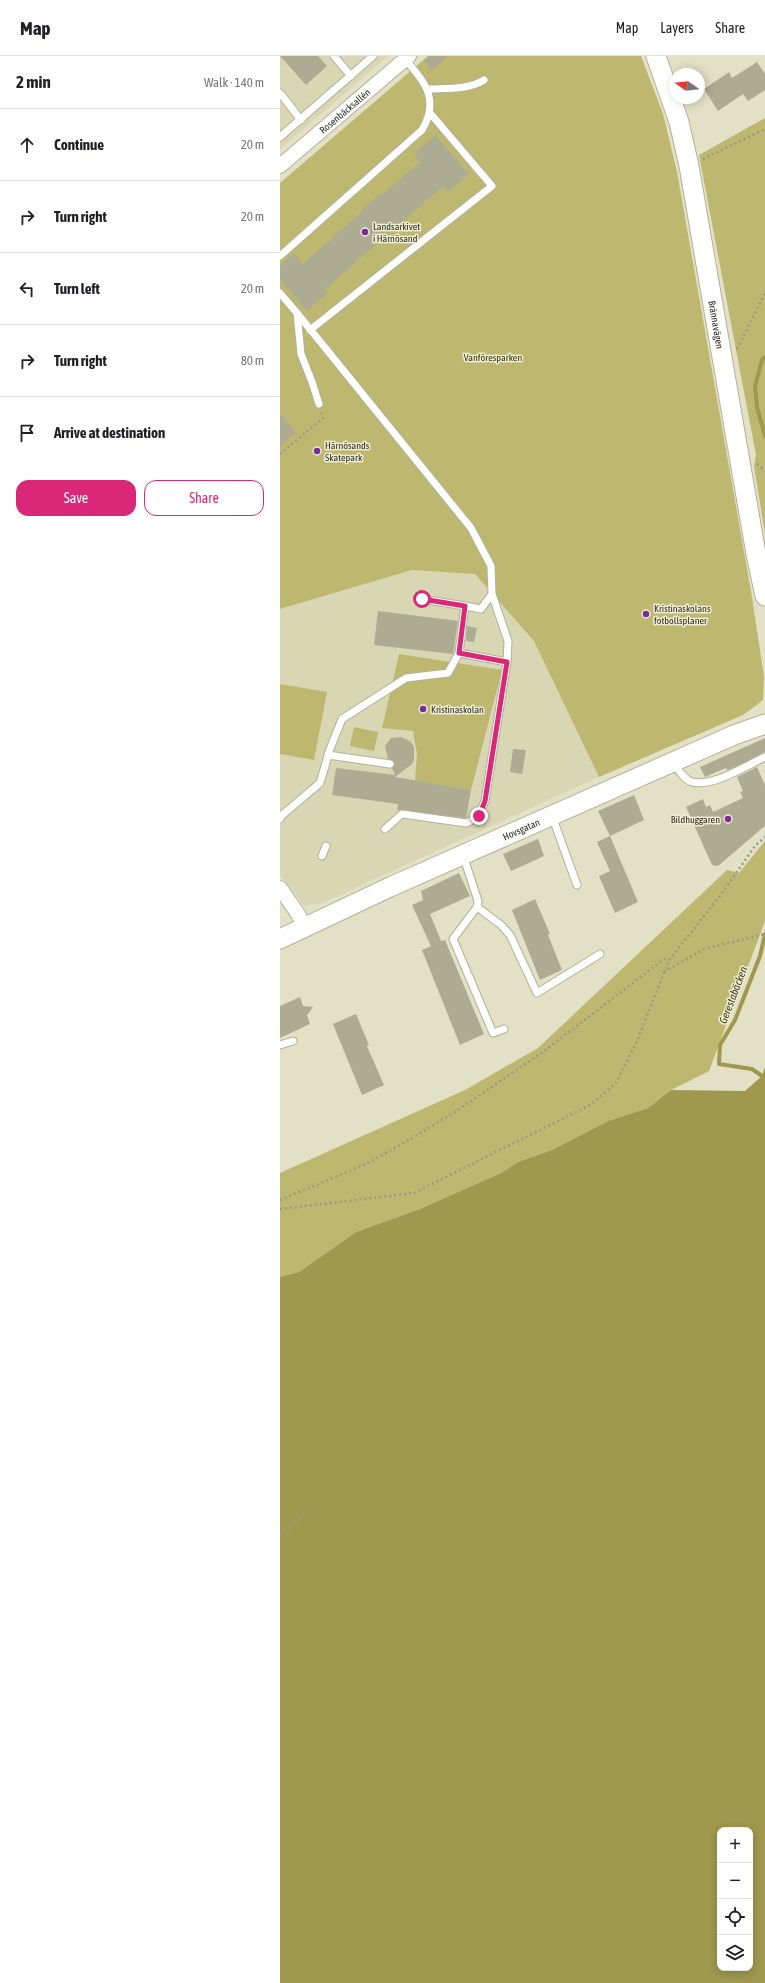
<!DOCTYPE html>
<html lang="en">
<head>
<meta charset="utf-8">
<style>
	:root { --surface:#fff; --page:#f2f2f2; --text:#202124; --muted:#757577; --line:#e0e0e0; --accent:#db2777 }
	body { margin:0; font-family:"Asap Condensed",sans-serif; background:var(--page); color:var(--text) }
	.controls { position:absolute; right:12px; bottom:12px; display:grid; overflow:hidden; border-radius:8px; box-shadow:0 2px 10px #0003 }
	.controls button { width:36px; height:36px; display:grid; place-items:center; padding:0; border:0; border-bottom:1px solid var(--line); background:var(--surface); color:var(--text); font:20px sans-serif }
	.compass { position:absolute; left:389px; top:12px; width:36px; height:36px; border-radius:50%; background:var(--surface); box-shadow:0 2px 10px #0003; rotate:284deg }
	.stop { position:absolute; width:12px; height:12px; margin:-9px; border:3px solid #db2777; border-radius:50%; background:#fff }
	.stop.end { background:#db2777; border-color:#fff; box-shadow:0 1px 4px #0008 }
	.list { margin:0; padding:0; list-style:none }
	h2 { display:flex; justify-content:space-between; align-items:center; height:52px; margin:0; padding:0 16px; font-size:17px }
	h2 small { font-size:13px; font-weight:400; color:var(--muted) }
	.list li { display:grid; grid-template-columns:26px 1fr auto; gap:12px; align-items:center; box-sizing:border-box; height:72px; padding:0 16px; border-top:1px solid var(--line) }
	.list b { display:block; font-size:15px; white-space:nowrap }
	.list em { font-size:13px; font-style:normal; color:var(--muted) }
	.actions { display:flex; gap:8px; padding:12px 16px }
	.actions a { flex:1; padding:9px 0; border:1px solid var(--accent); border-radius:12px; text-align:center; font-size:14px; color:var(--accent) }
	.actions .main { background:var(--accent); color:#fff }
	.icon { flex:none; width:22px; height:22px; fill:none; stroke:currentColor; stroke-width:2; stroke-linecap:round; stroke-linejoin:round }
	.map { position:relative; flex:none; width:485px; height:1927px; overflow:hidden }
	header { display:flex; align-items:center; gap:24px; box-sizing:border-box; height:56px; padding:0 20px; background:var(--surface); border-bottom:1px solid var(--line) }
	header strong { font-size:19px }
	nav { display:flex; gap:22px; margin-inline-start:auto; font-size:14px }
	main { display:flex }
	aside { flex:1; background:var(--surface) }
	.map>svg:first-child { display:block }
</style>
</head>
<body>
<header>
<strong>Map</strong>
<nav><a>Map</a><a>Layers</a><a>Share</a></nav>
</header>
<main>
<aside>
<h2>2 min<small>Walk · 140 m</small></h2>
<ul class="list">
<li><svg class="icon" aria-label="ahead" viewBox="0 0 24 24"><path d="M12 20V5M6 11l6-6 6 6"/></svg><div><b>Continue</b></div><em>20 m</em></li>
<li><svg class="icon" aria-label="right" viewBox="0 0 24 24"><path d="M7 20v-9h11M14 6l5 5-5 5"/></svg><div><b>Turn right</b></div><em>20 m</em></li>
<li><svg class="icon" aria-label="left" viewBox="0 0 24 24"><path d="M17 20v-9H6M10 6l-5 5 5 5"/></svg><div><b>Turn left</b></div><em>20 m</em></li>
<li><svg class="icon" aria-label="right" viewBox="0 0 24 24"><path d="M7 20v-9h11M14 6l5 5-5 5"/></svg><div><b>Turn right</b></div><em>80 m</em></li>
<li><svg class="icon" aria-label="arrive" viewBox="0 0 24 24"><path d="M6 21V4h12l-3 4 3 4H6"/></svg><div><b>Arrive at destination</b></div></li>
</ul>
<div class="actions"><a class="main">Save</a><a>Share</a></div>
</aside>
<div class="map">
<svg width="485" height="1927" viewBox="0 0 485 1927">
	<rect width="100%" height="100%" fill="#e2e1c5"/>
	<path fill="#d8d6b3" d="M 0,0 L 108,0 L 0,93 Z
		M 132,514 L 195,518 L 254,585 L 319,721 L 40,848 L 24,849 L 0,819 L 0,553 Z"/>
	<path fill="#bdb770" d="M 148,0 L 361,0 L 383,58 L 397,116 L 472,541 L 484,621 L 483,644 L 463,659 L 319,721 L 254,585 L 195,518 L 132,514 L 0,553 L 0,127 Z
		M 485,62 L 485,478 L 474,410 L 476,399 L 419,99 Z
		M 119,598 L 222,614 L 191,734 L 135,725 L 137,698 L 133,675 L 102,672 Z
		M 0,628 L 47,636 L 34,704 L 0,698 Z
		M 74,671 L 98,676 L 94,695 L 70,690 Z
		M 485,785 L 485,865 L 429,1015 L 391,1034 L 368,1052 L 328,1065 L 272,1094 L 238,1106 L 221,1117 L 140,1153 L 76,1176 L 19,1216 L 0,1221 L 0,1117 L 185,1034 L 258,992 L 447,814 L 459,817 Z"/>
	<path fill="#9f984d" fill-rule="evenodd" d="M 485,1011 L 485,1927 L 0,1927 L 0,1221 L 19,1216 L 76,1176 L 140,1153 L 221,1117 L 238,1106 L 272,1094 L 328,1065 L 368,1052 L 391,1034 L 465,1035 L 482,1020 ZM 440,1774 L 470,1774 L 470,1912 L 440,1912 Z"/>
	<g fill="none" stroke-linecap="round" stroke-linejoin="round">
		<path stroke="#9f984d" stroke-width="4" d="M 485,301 L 482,304 L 475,330 L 477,351 L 485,380
			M 482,1020 L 472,1013 L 439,1008 L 440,989 L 455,964 L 480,900 L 485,878"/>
	</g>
	<path fill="#adab91" d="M 0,0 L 38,0 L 47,10 L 26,29 Z
		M 149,0 L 168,0 L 152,14 L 144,5 Z
		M 477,6 L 485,18 L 485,34 L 468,45 L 463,38 L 438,55 L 424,33 L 449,16 L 452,22 Z
		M 155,79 L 189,118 L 168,136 L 163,130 L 45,233 L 48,236 L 27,255 L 0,224 L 0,210 L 14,197 L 23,208 L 83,155 L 82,153 L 101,137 L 102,139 L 140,106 L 134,98 Z
		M 0,357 L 16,376 L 0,390 Z
		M 98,555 L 178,565 L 173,598 L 94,589 Z
		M 187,570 L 197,572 L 194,586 L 186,585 Z
		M 121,681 L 131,686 L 134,691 L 134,703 L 132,708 L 115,721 L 191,734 L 186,762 L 117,754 L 118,748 L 52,739 L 56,712 L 115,719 L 112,712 L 115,707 L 108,703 L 105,690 L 111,682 Z
		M 485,682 L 485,696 L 453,712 L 447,714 L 446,712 L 425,721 L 420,711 Z
		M 233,693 L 246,694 L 242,718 L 230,716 Z
		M 477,711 L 485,729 L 485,770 L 438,810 L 432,809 L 406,751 L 423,743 L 426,751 L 430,749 L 433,756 L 463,742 L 460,736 L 463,735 L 457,721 Z
		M 354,739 L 364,764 L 330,780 L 318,755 Z
		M 330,780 L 358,846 L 335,857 L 319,820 L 330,815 L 317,786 Z
		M 258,783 L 264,800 L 231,815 L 223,798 Z
		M 179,817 L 190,840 L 150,858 L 161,885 L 165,884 L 204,978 L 180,989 L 142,894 L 151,890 L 132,849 L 143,844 L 141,835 Z
		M 255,843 L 270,878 L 268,879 L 282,914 L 260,924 L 232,854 Z
		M 20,941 L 23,950 L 33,951 L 27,959 L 30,968 L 0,982 L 0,950 Z
		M 76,958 L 89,989 L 87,990 L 104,1029 L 82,1039 L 53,968 Z"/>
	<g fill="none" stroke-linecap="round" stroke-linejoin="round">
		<g stroke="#b3b197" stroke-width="9">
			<path id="lane" d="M 54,0 L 71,20
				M 148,33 C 166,32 188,34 204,24
				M 0,37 L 21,64
				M 0,81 L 93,0
				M 0,200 L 142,74 C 160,43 145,27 125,3
				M 0,237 L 17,257 L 21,298 L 32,326 L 39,348
				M 17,257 L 191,472 L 211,510 L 212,538 L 228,585 L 227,606 L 205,745 C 200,756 198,763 186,767 L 122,758 L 105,773
				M 30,274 L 212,130 L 150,57
				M 142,543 L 185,550 L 179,597
				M 185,550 L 201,553 L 212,538
				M 48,699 L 110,708
				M 393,706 C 398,713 403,723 412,726 C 434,731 465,710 485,701
				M 272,760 L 297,829
				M 0,763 L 1,760 L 40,727 L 50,693 L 62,663 L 126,622 L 168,617 L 179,597 L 227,606
				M 183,799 L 198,845 L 197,851 L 173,883 L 213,977 L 224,973
				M 42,800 L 46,790
				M 197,851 L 221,869 L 230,879 L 257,937 L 320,898
				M 0,989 L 13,985"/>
		</g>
		<g stroke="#b3b197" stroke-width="16">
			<g id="street">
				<path id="s1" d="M 0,110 L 129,0"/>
				<path d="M 0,832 L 18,858 L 25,872"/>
			</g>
		</g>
		<g stroke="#b3b197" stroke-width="21">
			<g id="secondary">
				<path id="s2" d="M 376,0 L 399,66 L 409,110 L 476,498 L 485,540"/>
				<path id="s3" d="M 0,883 L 110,831 L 454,679 L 485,668"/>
			</g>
		</g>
		<path stroke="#9b9a85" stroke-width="2.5" stroke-dasharray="2 3" stroke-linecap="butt" d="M 423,103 L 485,73
			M 457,293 L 485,237
			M 0,398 L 43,362 L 41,357
			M 477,408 L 485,415
			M 384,916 L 424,893 L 485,878
			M 0,1144 L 86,1108 L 129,1084 L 178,1054 L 267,993 L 384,903 L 389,904
			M 0,1153 L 134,1137 L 312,1048 L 336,1027 L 358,983 L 389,904 L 440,840 L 475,790 L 485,781
			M 0,1479 L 26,1457"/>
		<use href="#lane" stroke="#fff" stroke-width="7"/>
		<use href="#street" stroke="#fff" stroke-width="14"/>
		<use href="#secondary" stroke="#fff" stroke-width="19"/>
	</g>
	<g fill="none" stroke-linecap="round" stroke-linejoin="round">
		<path stroke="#db2777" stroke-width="5" d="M 142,543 L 185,550 L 179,597 L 227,606 L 205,745 L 199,760"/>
	</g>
	<g fill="#7a2b9c" stroke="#f0eed2" stroke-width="1.5">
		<circle cx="85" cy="176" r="4"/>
		<circle cx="37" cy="395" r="4"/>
		<circle cx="366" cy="558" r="4"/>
		<circle cx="143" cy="653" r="4"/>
		<circle cx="448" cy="763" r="4"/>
	</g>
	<g text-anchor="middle" stroke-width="3" stroke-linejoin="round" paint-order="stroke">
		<g font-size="10" fill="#2d2c22" stroke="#f0eed2">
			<text dy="4" stroke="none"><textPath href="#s1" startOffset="85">Rosenbäcksallén</textPath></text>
			<text dy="4" stroke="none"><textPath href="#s2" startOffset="276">Brännavägen</textPath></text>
			<text dy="4" stroke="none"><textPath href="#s3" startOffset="265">Hovsgatan</textPath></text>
		</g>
		<g font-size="10" fill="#2d2c22" stroke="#f0eed2" text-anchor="start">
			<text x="93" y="174">Landsarkivet<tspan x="93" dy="12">i Härnösand</tspan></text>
			<text x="45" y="393">Härnösands<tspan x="45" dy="12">Skatepark</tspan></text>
			<text x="374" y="556">Kristinaskolans<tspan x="374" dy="12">fotbollsplaner</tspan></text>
			<text x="151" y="657">Kristinaskolan</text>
			<text x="440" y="767" text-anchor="end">Bildhuggaren</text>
		</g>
		<g font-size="10" fill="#34310f" stroke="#f0eed2">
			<text x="213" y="305">Vanföresparken</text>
		</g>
		<g font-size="11" font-style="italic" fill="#3e3b19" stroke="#f0eed2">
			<text transform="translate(453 939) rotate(-69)" y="4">Gerestabäcken</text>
		</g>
	</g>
</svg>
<div class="controls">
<button>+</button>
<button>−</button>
<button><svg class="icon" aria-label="locate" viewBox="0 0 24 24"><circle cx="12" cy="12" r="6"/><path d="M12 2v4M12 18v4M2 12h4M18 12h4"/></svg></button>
<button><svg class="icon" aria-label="layers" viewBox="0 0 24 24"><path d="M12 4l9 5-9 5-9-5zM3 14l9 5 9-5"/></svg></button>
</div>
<svg class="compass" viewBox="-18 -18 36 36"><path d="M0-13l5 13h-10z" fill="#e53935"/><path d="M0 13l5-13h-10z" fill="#757577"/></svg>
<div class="stop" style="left:142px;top:543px"></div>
<div class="stop end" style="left:199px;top:760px"></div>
</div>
</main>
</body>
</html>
